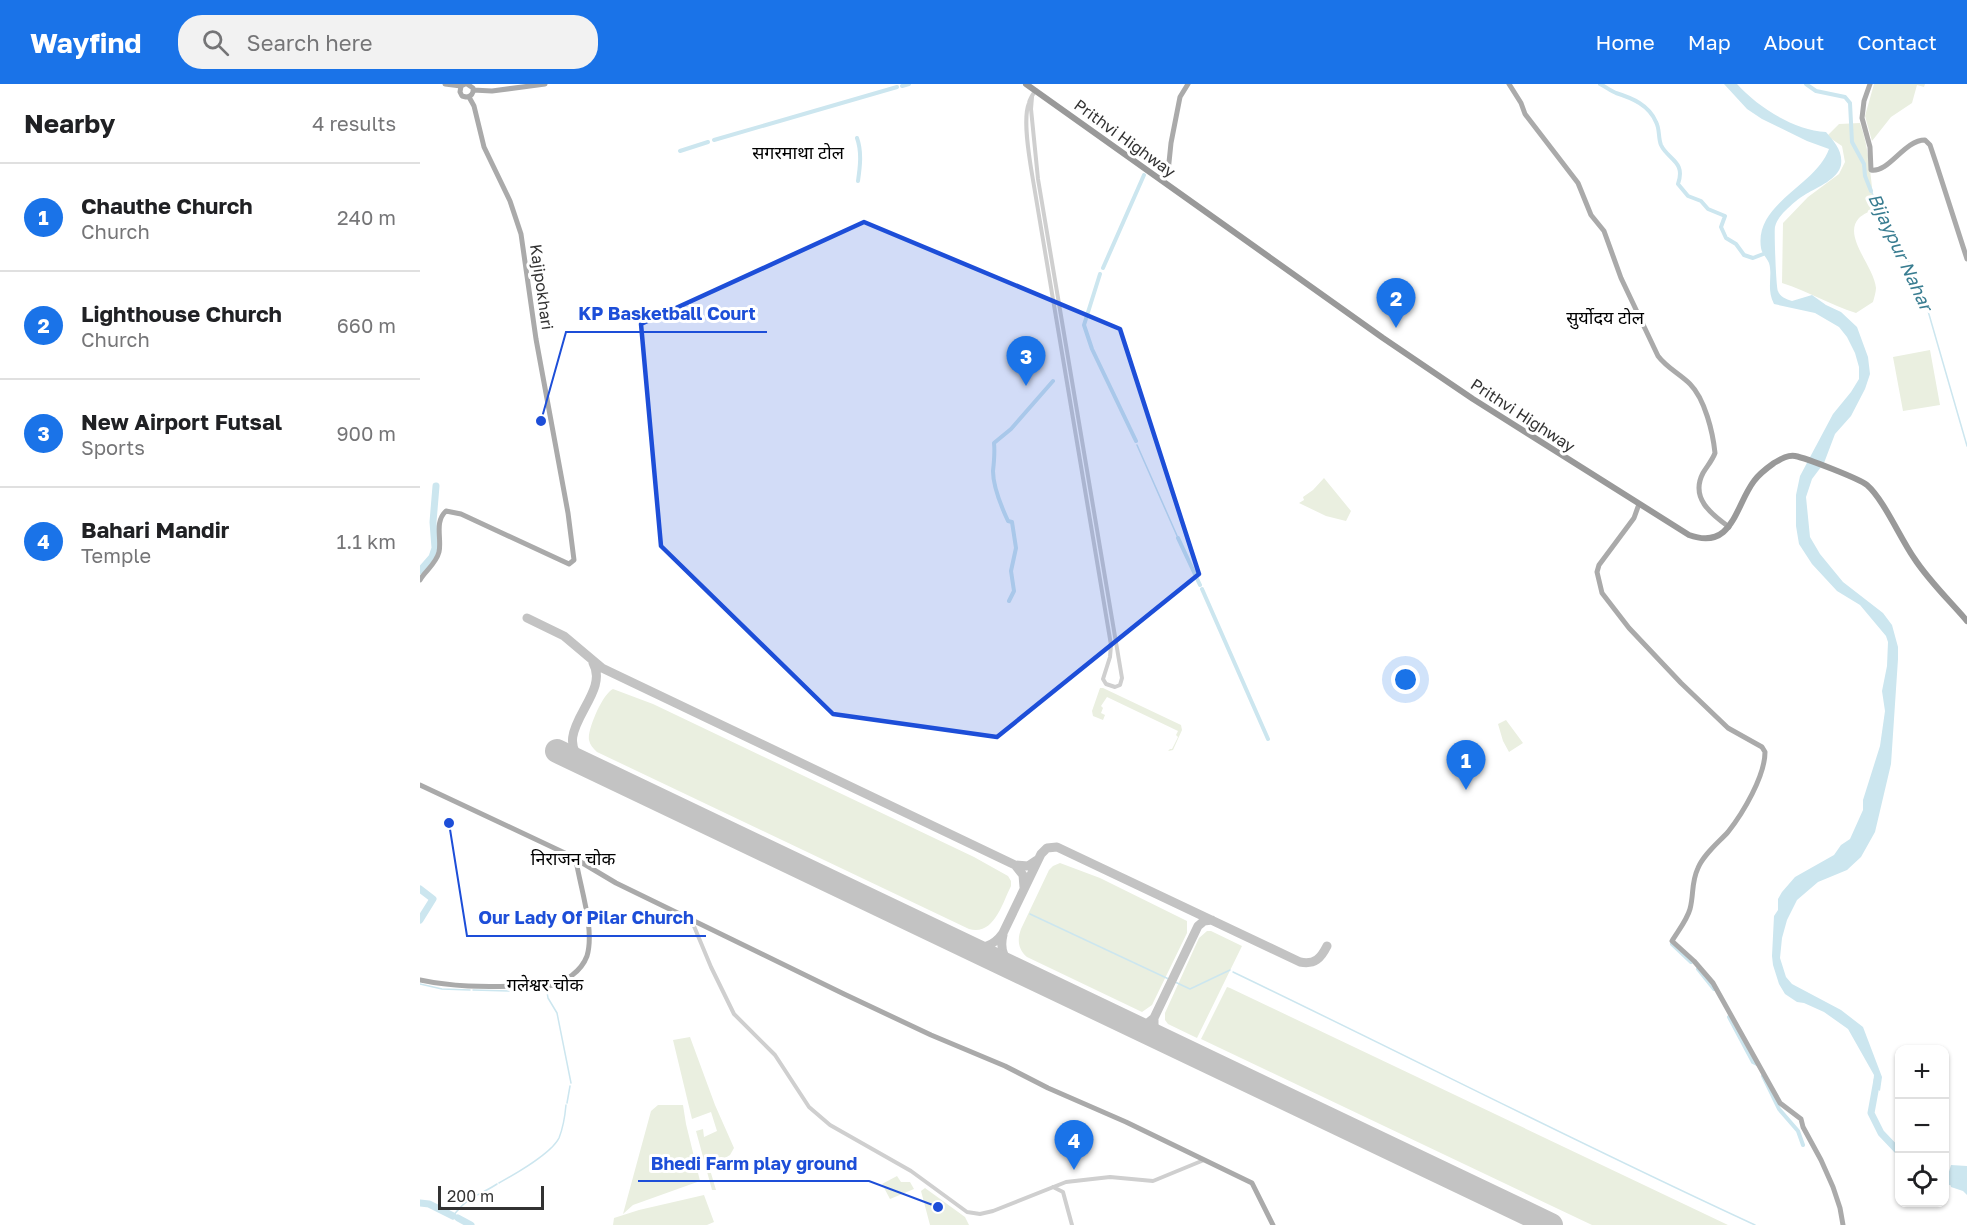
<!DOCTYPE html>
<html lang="en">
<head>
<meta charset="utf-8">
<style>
	:root { --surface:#fff; --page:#f2f2f2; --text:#202124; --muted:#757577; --line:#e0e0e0; --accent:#1a73e8 }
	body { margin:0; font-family:"Golos Text","Noto Sans Devanagari",sans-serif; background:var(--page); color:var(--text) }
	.controls { position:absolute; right:18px; bottom:18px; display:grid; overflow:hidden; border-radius:12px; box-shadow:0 2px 4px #0004 }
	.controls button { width:54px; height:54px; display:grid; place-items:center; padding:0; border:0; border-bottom:2px solid var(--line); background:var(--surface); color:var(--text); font:30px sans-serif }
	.scale { position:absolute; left:18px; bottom:15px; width:106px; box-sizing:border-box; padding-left:6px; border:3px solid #323232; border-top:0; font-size:16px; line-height:21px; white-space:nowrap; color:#323232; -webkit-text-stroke:4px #fff; paint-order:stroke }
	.you { position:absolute; left:986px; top:596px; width:21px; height:21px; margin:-15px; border:4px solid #fff; border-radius:50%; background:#1a73e8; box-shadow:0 0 0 9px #1a73e833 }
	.badge { display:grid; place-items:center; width:39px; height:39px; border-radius:50%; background:var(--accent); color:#fff; font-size:20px; font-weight:700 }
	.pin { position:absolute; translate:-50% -50px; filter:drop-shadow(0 2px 3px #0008) }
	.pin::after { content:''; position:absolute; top:32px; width:21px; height:18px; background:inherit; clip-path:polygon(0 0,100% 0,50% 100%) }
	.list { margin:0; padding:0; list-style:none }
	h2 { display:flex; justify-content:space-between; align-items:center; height:78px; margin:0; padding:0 24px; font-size:26px }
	h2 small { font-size:20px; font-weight:400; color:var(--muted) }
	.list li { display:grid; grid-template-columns:39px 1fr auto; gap:18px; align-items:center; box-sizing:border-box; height:108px; padding:0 24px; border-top:2px solid var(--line) }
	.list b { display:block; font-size:22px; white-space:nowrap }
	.list p { margin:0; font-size:20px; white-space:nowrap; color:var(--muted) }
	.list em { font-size:20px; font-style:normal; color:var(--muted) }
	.icon { flex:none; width:33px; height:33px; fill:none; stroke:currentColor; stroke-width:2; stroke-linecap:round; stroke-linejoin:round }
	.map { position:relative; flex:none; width:1547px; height:1141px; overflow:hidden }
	header { display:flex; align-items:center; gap:36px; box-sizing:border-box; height:84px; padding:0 30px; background:var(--accent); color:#fff }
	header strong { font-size:28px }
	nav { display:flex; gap:33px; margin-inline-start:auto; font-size:21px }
	.search { width:420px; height:54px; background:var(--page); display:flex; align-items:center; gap:15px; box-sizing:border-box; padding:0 21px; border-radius:24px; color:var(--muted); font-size:22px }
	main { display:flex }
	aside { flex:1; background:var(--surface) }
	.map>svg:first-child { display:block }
</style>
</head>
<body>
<header>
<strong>Wayfind</strong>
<div class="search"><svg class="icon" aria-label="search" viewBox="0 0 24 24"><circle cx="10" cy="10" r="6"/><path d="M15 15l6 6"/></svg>Search here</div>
<nav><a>Home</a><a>Map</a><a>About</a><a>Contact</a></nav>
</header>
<main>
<aside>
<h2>Nearby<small>4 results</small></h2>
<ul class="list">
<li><span class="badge">1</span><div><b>Chauthe Church</b><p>Church</p></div><em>240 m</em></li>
<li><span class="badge">2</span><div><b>Lighthouse Church</b><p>Church</p></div><em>660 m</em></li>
<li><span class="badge">3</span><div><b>New Airport Futsal</b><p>Sports</p></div><em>900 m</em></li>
<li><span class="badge">4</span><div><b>Bahari Mandir</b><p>Temple</p></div><em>1.1 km</em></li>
</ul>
</aside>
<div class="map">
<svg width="1547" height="1141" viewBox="0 0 1547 1141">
	<rect width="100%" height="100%" fill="#fff"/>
	<path fill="#eaefe0" d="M 1454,0 L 1505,0 L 1504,3 L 1497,1 L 1492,19 L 1471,33 L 1452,57 L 1445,32 Z
		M 1440,39 C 1450,66 1450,95 1455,124 C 1451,127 1443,130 1439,134 C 1422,152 1454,182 1456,204 C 1456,208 1454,214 1453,218 L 1436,229 C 1410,221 1388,207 1362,199 L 1363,139 L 1388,113 L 1419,90 L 1425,78 L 1422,62 L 1407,52 L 1419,40 Z
		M 1510,266 L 1520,321 L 1483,327 L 1473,273 Z
		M 904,394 L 931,427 L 926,437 L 906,432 L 879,419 L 884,416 L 883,413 L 893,406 Z
		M 680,604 L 683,604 L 761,641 L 762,646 L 753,666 L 748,667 L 750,665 L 752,665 L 758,653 L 756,651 L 758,647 L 687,613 L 681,622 L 683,624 L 681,629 L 685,631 L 683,636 L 673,632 L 672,627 Z
		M 193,605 L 233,620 L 554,773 L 588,792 L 591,797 L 591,802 C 582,820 574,852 549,845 L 177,668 C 173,664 170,661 169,656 C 167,646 183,609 193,605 Z
		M 1086,636 L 1103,659 L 1089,668 L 1083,657 L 1078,640 Z
		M 640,779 L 680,794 L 767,837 L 767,849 L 732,921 L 722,928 L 607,873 C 598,865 597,856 601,845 L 629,786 L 633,782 Z
		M 787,847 L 791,847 L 822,862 L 777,954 L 748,940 L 745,936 L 745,929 L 779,854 Z
		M 807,903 L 810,904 L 1308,1141 L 1172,1141 L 781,955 Z
		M 270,953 L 295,1021 L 314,1064 L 310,1071 L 305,1074 L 308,1088 L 301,1074 L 288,1079 L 296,1106 L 292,1106 L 276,1047 L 283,1045 L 284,1053 L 297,1047 L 291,1028 L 272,1035 L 253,956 Z
		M 238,1021 L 263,1021 L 266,1040 L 280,1097 L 213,1121 L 203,1130 L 231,1027 Z
		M 477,1092 L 481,1098 L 490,1098 L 494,1105 L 470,1115 L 462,1100 Z
		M 505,1104 L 545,1133 L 549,1141 L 510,1141 L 501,1107 Z
		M 284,1111 L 294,1138 L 287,1141 L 193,1141 L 194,1134 L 219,1126 Z"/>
	<path fill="#cce6ef" d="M 1304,0 L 1317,0 C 1339,24 1374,46 1406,48 C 1414,58 1423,66 1421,81 C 1418,95 1398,103 1386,110 C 1379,114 1371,121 1365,127 C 1361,131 1356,137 1355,143 C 1354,147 1356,203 1358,207 C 1360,213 1366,215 1372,217 L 1392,211 L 1406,221 L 1421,228 L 1437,243 L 1448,273 L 1450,290 L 1445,305 L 1431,332 L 1415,350 L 1404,379 L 1392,395 L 1386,413 L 1390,453 L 1400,470 L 1423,498 L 1463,529 L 1472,541 L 1478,563 L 1478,575 L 1471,680 L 1455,748 L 1441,773 L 1427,786 L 1398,798 L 1377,816 L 1367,836 L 1362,854 L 1360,874 L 1366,893 L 1372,900 L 1421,926 L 1443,943 L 1462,993 L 1460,1007 L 1453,1002 L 1454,991 L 1428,945 L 1404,928 L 1384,919 L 1377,918 L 1365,910 L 1359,900 L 1353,881 L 1352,872 L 1354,832 L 1358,826 L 1358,815 L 1362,808 L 1375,793 L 1414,771 L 1421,761 L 1430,755 L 1443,726 L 1443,716 L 1460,662 L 1465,627 L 1462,607 L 1467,582 L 1468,558 L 1466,552 L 1440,521 L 1417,507 L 1392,480 L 1379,460 L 1376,442 L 1376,411 L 1380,392 L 1413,330 L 1431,308 L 1439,295 L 1439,283 L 1435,269 L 1427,253 L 1419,243 L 1395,229 L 1354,220 C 1346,205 1353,192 1349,179 C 1347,174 1342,170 1341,164 C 1334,119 1396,102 1409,65 L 1387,57 L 1342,35 L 1327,25 Z
		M 1531,1081 L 1547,1082 L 1547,1111 L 1543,1107 L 1531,1103 L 1528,1091 Z"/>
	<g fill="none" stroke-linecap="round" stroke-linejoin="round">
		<path stroke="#cce6ef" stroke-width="1.5" d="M 1451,107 L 1492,184 L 1504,213 L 1547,362
			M 717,361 L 758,454
			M 610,830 L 770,905 L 810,886
			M 813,888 C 988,972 1159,1060 1335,1141
			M 0,900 L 22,905 L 50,906
			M 53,906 L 89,907
			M 97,906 L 112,906
			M 122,906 L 127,908 L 128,914 L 137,929 L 151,999
			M 147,1019 L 150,1002
			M 79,1099 C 95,1090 131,1070 139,1054 C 143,1044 145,1032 146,1021
			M 33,1132 C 49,1111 57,1113 77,1100"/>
		<path stroke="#cce6ef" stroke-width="4" d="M 1180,0 C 1186,3 1191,7 1196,9 C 1212,14 1229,21 1236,38 C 1240,45 1238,54 1241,61 C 1248,76 1266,77 1258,100 L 1268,112 L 1281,117 L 1288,125 L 1305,132 L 1301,143 L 1306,154 L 1316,160 L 1324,171 L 1333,174 L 1346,169
			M 1386,0 L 1396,7 L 1425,13 L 1430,19 L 1432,58 L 1444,80 L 1445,92 L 1451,107
			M 482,2 L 489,0
			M 437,54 C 442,68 440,83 438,97
			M 294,56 L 477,3
			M 260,67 L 288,58
			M 683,184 L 724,91
			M 680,190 L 664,241 L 672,265 L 716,357
			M 758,454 L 780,501
			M 782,505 L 848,655
			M 589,517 L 594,507 L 591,487 L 596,464 L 592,438 L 588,437 C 581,422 573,403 573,387 C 574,378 575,368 574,359 L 591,345 L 633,297
			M 1252,860 L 1271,878
			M 1278,885 L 1294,905
			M 1309,933 L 1333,978 L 1337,980
			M 1343,992 L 1359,1025 L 1378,1047 L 1383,1061"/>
		<path stroke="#cce6ef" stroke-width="7" d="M 0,487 L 12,473 L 15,464 L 13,438 L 16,402
			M 0,805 L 13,815 L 0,836
			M 1457,996 L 1451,1029 L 1461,1049 L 1480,1069
			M 1524,1097 L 1545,1099 L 1547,1102
			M 0,1119 L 9,1120 L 33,1132
			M 38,1134 L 51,1141"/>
		<path stroke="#c3c3c3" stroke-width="9" d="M 107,534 L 144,552 L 182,584 L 595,781
			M 166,681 C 125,649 192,612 173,579
			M 604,803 L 603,791 L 595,781 L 608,782 L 617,776
			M 583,851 C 579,867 585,877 597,886
			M 545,862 C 561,866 573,863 583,849 L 621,770 L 627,764 L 637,763 L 880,878 C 895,881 901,874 907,862
			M 710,940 L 724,942 L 734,934
			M 743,956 L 734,945 L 734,934 L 778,842 L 784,837 L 792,836"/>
		<path stroke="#c3c3c3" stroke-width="24" d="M 137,667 L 1131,1141"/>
		<path stroke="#cfcfcf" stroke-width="4" d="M 612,13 L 611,25 L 618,95 L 702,594 L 700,601 L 695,603 L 686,600 L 683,595 L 690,573 L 691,561 L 613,96 C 610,78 602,35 609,19 C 610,14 613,10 616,6
			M 271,835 L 291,883 L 314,930 L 355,971 L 389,1023 L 410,1041 L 491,1087 L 547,1128 L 560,1130 L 573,1127 L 646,1098 L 690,1093 L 733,1097 L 784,1076
			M 633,1103 L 643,1108 L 652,1141"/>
		<path stroke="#aaa" stroke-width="5" d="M 25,0 L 41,2
			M 45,0 L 41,2 L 40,8 L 42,12 L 46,13 C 51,13 54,9 53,4 L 47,0
			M 1089,0 L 1101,19 L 1105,30 L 1158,99 L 1171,131 L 1184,147 L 1201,194 L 1238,272 C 1247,284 1260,290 1270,300 C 1285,315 1293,349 1295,369 C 1292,377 1287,382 1283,389 C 1270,414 1291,430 1309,443
			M 1450,0 L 1444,17 L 1442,34 L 1450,63 L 1451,86 C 1469,89 1484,56 1505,56 L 1510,61 L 1516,79 L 1547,175
			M 53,6 L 72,7 L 125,0
			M 743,97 L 748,88 L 751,59 L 760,13 L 768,0
			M 1219,420 L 1214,434 L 1179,481 L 1177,488 L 1182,509 L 1209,544 L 1261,599 L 1308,644 L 1342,663 L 1345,668 C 1345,692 1323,729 1308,748 C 1298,759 1284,770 1278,784 C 1271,799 1274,810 1270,825 C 1267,836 1258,847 1252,857 L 1274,877 L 1293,899 L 1360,1019 L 1381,1035 L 1383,1043 L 1401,1076 L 1413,1103 L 1420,1124 L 1423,1141
			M 0,496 C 5,487 16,480 19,468 C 22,455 14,438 26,427 L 41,430 L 149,480 L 154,476 L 148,429 L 116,255 L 101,150 L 90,117 L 64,63 L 54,22 L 49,13
			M 0,701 L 149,771 L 196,799 L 424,910 L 511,951 L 585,982 L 628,1004 L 706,1038 L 832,1099 L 853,1141
			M 0,896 C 33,903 63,903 97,902 C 107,902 119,905 129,902 C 145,898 161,888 167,872 C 175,845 160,803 156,776"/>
		<path stroke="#999" stroke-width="6" d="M 606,0 L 963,254 L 1053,315 L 1269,451 C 1313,467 1315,422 1334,397 C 1339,390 1347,384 1354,379 C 1361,375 1367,371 1375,372 C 1386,374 1440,395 1447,401 C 1464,416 1480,454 1494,474 C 1509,497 1529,516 1547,537"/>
	</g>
	<path fill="#1d4ed8" fill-opacity="0.2" stroke="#1d4ed8" stroke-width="4.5" stroke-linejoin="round" d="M 444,138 L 700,245 L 779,490 L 577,653 L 413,630 L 241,462 L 221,240 Z"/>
	<g text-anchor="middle" stroke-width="6" stroke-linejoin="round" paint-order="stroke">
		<g font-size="16" fill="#323232" stroke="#fff">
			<text transform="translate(705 54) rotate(36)" y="6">Prithvi Highway</text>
			<text transform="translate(122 203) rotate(82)" y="6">Kajipokhari</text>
			<text transform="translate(1103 331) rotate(33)" y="6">Prithvi Highway</text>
		</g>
		<g font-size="18" fill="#000" stroke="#fff">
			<text x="378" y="75">सगरमाथा टोल</text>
			<text x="1185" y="240">सुर्योदय टोल</text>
			<text x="153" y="781">निराजन चोक</text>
			<text x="125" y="907">गलेश्वर चोक</text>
		</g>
		<g font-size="18" font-style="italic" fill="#397d91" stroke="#fff">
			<text transform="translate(1480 168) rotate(65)" y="6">Bijaypur Nahar</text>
		</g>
	</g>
	<path fill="none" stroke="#1d4ed8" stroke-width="2" d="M121 337L146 248H347M29 739L47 852H286M518 1123L449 1097H218"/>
	<g fill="#1d4ed8" stroke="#fff" stroke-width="2">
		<circle cx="121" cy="337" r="6"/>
		<circle cx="29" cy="739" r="6"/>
		<circle cx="518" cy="1123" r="6"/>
	</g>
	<g font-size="18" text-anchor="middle" font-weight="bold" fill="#1d4ed8" stroke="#fff" stroke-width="6" stroke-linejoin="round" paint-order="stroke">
		<text x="247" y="236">KP Basketball Court</text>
		<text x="166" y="840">Our Lady Of Pilar Church</text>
		<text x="334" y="1086">Bhedi Farm play ground</text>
	</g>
</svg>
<div class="controls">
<button>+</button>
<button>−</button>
<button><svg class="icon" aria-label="locate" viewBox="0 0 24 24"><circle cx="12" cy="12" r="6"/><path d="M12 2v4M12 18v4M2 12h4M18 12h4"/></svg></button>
</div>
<div class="scale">200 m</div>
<div class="you"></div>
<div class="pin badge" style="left:1046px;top:706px">1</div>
<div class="pin badge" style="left:976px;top:244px">2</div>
<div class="pin badge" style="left:606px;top:302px">3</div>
<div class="pin badge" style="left:654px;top:1086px">4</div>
</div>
</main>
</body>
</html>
